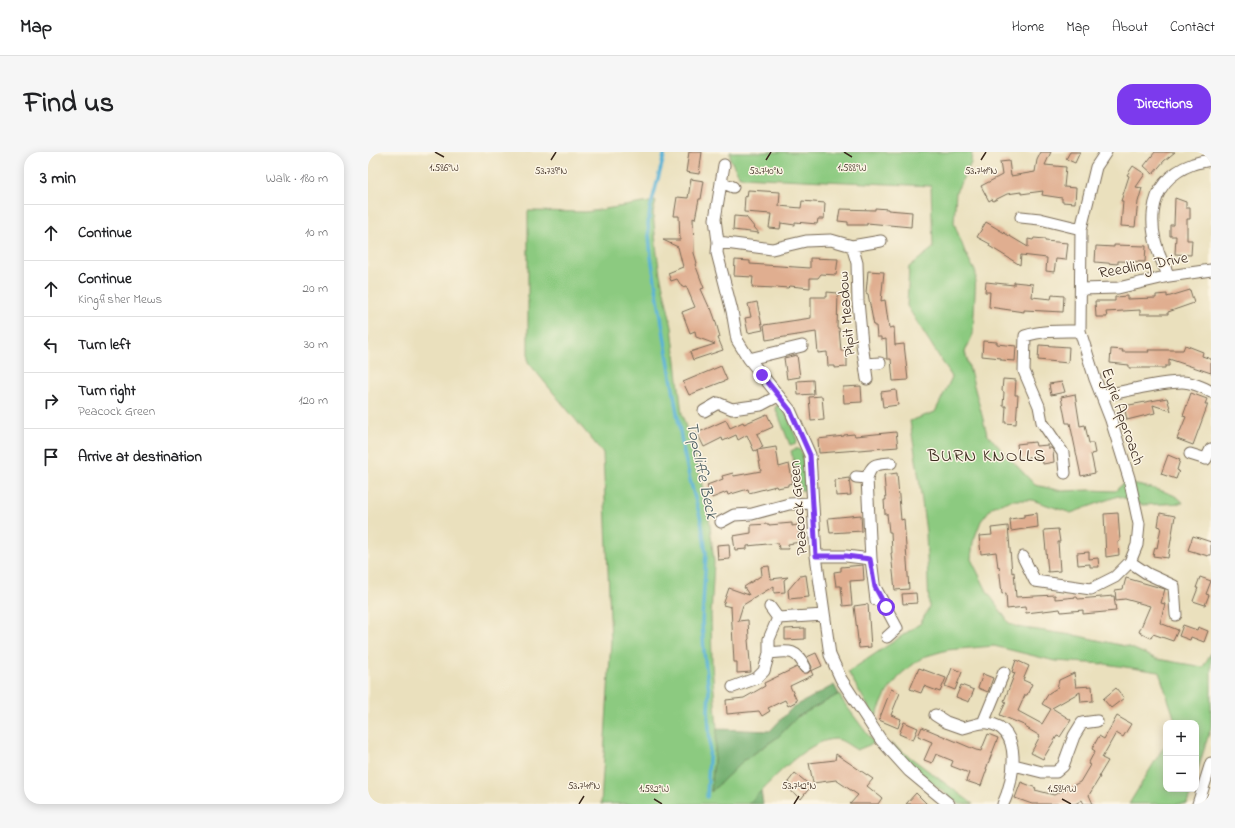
<!DOCTYPE html>
<html lang="en">
<head>
<meta charset="utf-8">
<style>
	:root { --surface:#fff; --page:#f6f6f6; --text:#202124; --muted:#757577; --line:#e0e0e0; --accent:#7c3aed }
	body { margin:0; font-family:"Indie Flower",sans-serif; background:var(--page); color:var(--text) }
	.controls { position:absolute; right:12px; bottom:12px; display:grid; overflow:hidden; border-radius:8px; box-shadow:0 2px 10px #0003 }
	.controls button { width:36px; height:36px; display:grid; place-items:center; padding:0; border:0; border-bottom:1px solid var(--line); background:var(--surface); color:var(--text); font:20px sans-serif }
	.stop { position:absolute; width:12px; height:12px; margin:-9px; border:3px solid #7c3aed; border-radius:50%; background:#fff }
	.stop.end { background:#7c3aed; border-color:#fff; box-shadow:0 1px 4px #0008 }
	.list { margin:0; padding:0; list-style:none }
	h2 { display:flex; justify-content:space-between; align-items:center; height:52px; margin:0; padding:0 16px; font-size:17px }
	h2 small { font-size:13px; font-weight:400; color:var(--muted) }
	.list li { display:grid; grid-template-columns:26px 1fr auto; gap:12px; align-items:center; box-sizing:border-box; height:56px; padding:0 16px; border-top:1px solid var(--line) }
	.list b { display:block; font-size:15px; white-space:nowrap }
	.list p { margin:0; font-size:13px; white-space:nowrap; color:var(--muted) }
	.list em { font-size:13px; font-style:normal; color:var(--muted) }
	.icon { flex:none; width:22px; height:22px; fill:none; stroke:currentColor; stroke-width:2; stroke-linecap:round; stroke-linejoin:round }
	.map { position:relative; flex:none; width:843px; height:652px; overflow:hidden; border-radius:16px }
	header { display:flex; align-items:center; gap:24px; box-sizing:border-box; height:56px; padding:0 20px; background:var(--surface); border-bottom:1px solid var(--line) }
	header strong { font-size:19px }
	nav { display:flex; gap:22px; margin-inline-start:auto; font-size:14px }
	.intro { display:flex; align-items:center; justify-content:space-between; box-sizing:border-box; height:96px; padding:0 24px }
	h1 { margin:0; font-size:28px }
	.button { padding:10px 18px; border-radius:16px; background:var(--accent); color:#fff; font-size:14px; font-weight:700 }
	main { display:flex; gap:24px; padding:0 24px }
	aside { flex:1; background:var(--surface); border-radius:16px; box-shadow:0 2px 10px #0003 }
	.map>svg:first-child { display:block }
</style>
</head>
<body>
<header>
<strong>Map</strong>
<nav><a>Home</a><a>Map</a><a>About</a><a>Contact</a></nav>
</header>
<div class="intro"><h1>Find us</h1><a class="button">Directions</a></div>
<main>
<aside>
<h2>3 min<small>Walk · 180 m</small></h2>
<ul class="list">
<li><svg class="icon" aria-label="ahead" viewBox="0 0 24 24"><path d="M12 20V5M6 11l6-6 6 6"/></svg><div><b>Continue</b></div><em>10 m</em></li>
<li><svg class="icon" aria-label="ahead" viewBox="0 0 24 24"><path d="M12 20V5M6 11l6-6 6 6"/></svg><div><b>Continue</b><p>Kingfisher Mews</p></div><em>20 m</em></li>
<li><svg class="icon" aria-label="left" viewBox="0 0 24 24"><path d="M17 20v-9H6M10 6l-5 5 5 5"/></svg><div><b>Turn left</b></div><em>30 m</em></li>
<li><svg class="icon" aria-label="right" viewBox="0 0 24 24"><path d="M7 20v-9h11M14 6l5 5-5 5"/></svg><div><b>Turn right</b><p>Peacock Green</p></div><em>120 m</em></li>
<li><svg class="icon" aria-label="arrive" viewBox="0 0 24 24"><path d="M6 21V4h12l-3 4 3 4H6"/></svg><div><b>Arrive at destination</b></div></li>
</ul>
</aside>
<div class="map">
<svg width="843" height="652" viewBox="0 0 843 652">
	<rect width="100%" height="100%" fill="#fcf5e5"/>
	<filter id="ink" filterUnits="userSpaceOnUse"><feTurbulence type="fractalNoise" baseFrequency=".025" numOctaves="2"/><feDisplacementMap in="SourceGraphic" scale="8" xChannelSelector="R" yChannelSelector="G"/><feConvolveMatrix kernelMatrix="1 2 1 2 8 2 1 2 1" color-interpolation-filters="sRGB"/></filter>
	<filter id="wash" filterUnits="userSpaceOnUse"><feTurbulence type="fractalNoise" baseFrequency=".012" numOctaves="4" result="noise"/><feDisplacementMap in="SourceGraphic" scale="16" xChannelSelector="R" yChannelSelector="G"/><feGaussianBlur stdDeviation="0.9" result="paint"/><feColorMatrix in="noise" values="0 0 0 0 0 0 0 0 0 0 0 0 0 0 0 0 0 1.4 0 .05"/><feComposite in="paint" operator="in"/></filter>
	<g filter="url(#wash)">
		<rect width="100%" height="100%" fill="#eae0bd"/>
		<path fill="#8cca80" stroke="#647a4f" d="M 362,0 L 604,0 L 603,11 L 588,40 L 586,71 L 597,100 L 608,121 L 605,182 L 597,200 L 619,282 L 667,333 L 694,339 L 722,338 L 747,339 L 756,331 C 769,333 809,339 815,351 L 774,353 L 750,344 L 703,361 L 664,348 L 644,348 L 624,355 L 613,369 L 605,390 L 603,407 L 619,439 L 641,471 L 649,475 L 711,484 L 761,495 L 789,507 L 835,515 L 843,501 L 843,575 L 828,623 L 828,571 L 808,571 L 791,520 L 737,512 L 687,509 L 626,494 L 579,498 L 555,505 L 534,521 L 519,540 L 507,566 L 480,520 L 553,471 L 561,455 L 558,380 L 551,327 L 542,269 L 567,260 L 584,225 L 539,154 L 541,115 L 565,96 L 563,34 L 372,25 L 362,7 Z
			M 288,49 L 285,61 L 289,102 L 292,122 L 304,175 L 314,262 L 331,319 L 341,365 L 346,410 L 343,463 L 344,512 L 349,577 L 343,639 L 375,609 L 410,585 L 429,565 L 471,542 L 474,548 L 506,591 L 489,598 C 483,595 474,587 467,587 C 437,588 401,632 380,652 L 233,652 L 243,489 L 235,301 L 160,210 L 160,59 L 218,60 Z
			M 410,253 C 420,260 424,277 429,288 L 428,291 L 422,293 L 407,255 Z
			M 427,297 L 431,297 L 434,301 L 438,336 L 436,339 L 433,338 L 423,299 Z
			M 523,591 L 605,652 L 591,652 L 584,647 L 544,615 Z
			M 798,591 L 798,637 L 824,637 L 819,652 L 761,652 Z"/>
		<path fill="#71ae6e" stroke="#566c46" d="M 466,533 L 471,542 L 429,565 L 410,585 L 375,609 L 343,640 L 349,577 L 402,579 L 424,556 Z
			M 393,639 L 395,652 L 380,652 Z"/>
		<g fill="none" stroke-linecap="round" stroke-linejoin="round">
			<path stroke="#59b2d6" stroke-width="3.5" d="M 297,0 L 282,57 L 280,72 L 283,105 L 315,297 L 322,328 L 333,368 L 338,401 L 334,470 L 336,500 L 341,539 L 340,559 L 342,590 L 339,645"/>
		</g>
		<g id="blocks">
			<path fill="#e0ae90" d="M 321,0 L 334,0 L 331,22 L 318,20 Z
				M 673,0 L 683,0 L 677,13 L 698,15 L 696,35 L 708,36 L 707,51 L 694,50 L 694,46 L 674,43 L 675,39 L 653,42 L 653,40 L 639,42 L 625,49 L 624,47 L 621,49 L 613,34 L 634,23 L 632,10 L 641,9 L 643,24 L 667,20 L 669,8 Z
				M 702,0 L 712,0 L 707,11 L 698,7 Z
				M 787,0 L 807,0 L 796,9 L 785,22 L 776,14 Z
				M 765,14 L 777,22 L 768,35 L 774,36 L 770,50 L 767,75 L 753,74 L 755,49 L 753,49 L 761,24 L 759,23 Z
				M 323,27 L 336,29 L 333,47 L 331,47 L 327,67 L 325,66 L 326,101 L 329,111 L 327,112 L 336,136 L 333,137 L 342,157 L 343,156 L 347,167 L 352,185 L 350,186 L 355,198 L 325,208 L 322,200 L 347,192 L 328,185 L 327,179 L 322,181 L 314,160 L 327,155 L 318,134 L 314,135 L 309,127 L 303,129 L 300,121 L 315,115 L 310,95 L 295,88 L 312,88 L 311,64 L 306,64 L 309,45 L 320,46 Z
				M 380,38 L 412,40 L 411,54 L 433,56 L 434,49 L 457,51 L 456,67 L 450,67 L 449,72 L 427,70 L 427,73 L 413,71 L 412,77 L 401,76 L 403,62 L 376,60 L 377,44 L 379,45 Z
				M 807,46 L 818,50 L 818,56 L 822,56 L 822,67 L 819,67 L 819,88 L 824,88 L 823,103 L 807,102 L 808,84 L 802,84 L 802,73 L 806,73 Z
				M 507,56 L 520,57 L 520,58 L 544,60 L 543,75 L 499,71 L 499,73 L 480,73 L 480,70 L 470,69 L 472,57 L 507,58 Z
				M 366,64 L 378,65 L 391,81 L 365,78 Z
				M 618,70 L 660,95 L 660,87 L 665,88 L 666,86 L 677,87 L 677,89 L 700,91 L 698,108 L 688,107 L 686,120 L 678,119 L 679,106 L 653,103 L 652,113 L 621,94 L 622,92 L 609,85 Z
				M 746,93 L 778,94 L 777,110 L 750,109 L 750,112 L 727,110 L 728,94 L 746,95 Z
				M 442,106 L 470,107 L 468,123 L 453,122 L 450,126 L 442,126 L 442,136 L 422,134 L 420,136 L 408,135 L 408,136 L 384,135 L 385,125 L 366,124 L 367,108 L 382,109 L 382,112 L 442,116 Z
				M 500,119 L 516,120 L 513,149 L 517,148 L 521,176 L 526,175 L 527,193 L 536,192 L 540,228 L 525,229 L 523,207 L 519,207 L 518,187 L 513,188 L 513,185 L 509,185 L 508,174 L 506,174 L 500,142 L 498,141 Z
				M 618,130 L 646,133 L 646,130 L 665,132 L 664,145 L 683,147 L 684,143 L 696,144 L 695,160 L 656,158 L 656,160 L 621,155 L 622,140 L 617,140 Z
				M 822,138 L 826,151 L 800,160 L 800,162 L 772,162 L 772,158 L 738,160 L 739,165 L 728,165 L 727,149 L 747,149 L 747,145 L 759,144 L 759,147 L 788,146 L 788,143 L 799,142 L 799,145 Z
				M 459,140 L 470,141 L 469,176 L 471,176 L 473,199 L 479,199 L 479,215 L 467,216 L 467,214 L 460,214 L 459,200 L 450,201 L 448,180 L 398,188 L 396,173 L 443,166 L 443,145 L 459,145 Z
				M 389,150 L 395,178 L 380,181 L 377,166 L 383,165 L 380,152 Z
				M 615,189 L 629,190 L 629,192 L 648,194 L 647,209 L 633,208 L 633,206 L 614,204 Z
				M 671,193 L 701,195 L 700,211 L 670,208 Z
				M 817,193 L 835,200 L 834,204 L 843,207 L 843,221 L 801,207 L 801,214 L 797,214 L 797,216 L 761,216 L 761,213 L 742,211 L 743,197 L 755,198 L 754,200 L 781,200 L 780,198 L 815,198 Z
				M 429,203 L 432,225 L 419,227 L 416,206 Z
				M 353,214 L 359,228 L 321,243 L 315,230 Z
				M 635,227 L 648,228 L 647,243 L 650,243 L 648,272 L 637,271 L 638,254 L 635,254 L 636,240 L 634,239 Z
				M 445,228 L 446,242 L 430,243 L 429,229 Z
				M 694,230 L 697,240 L 683,243 L 681,232 Z
				M 493,234 L 494,250 L 476,251 L 475,235 Z
				M 528,238 L 530,253 L 515,255 L 513,240 Z
				M 823,241 L 839,247 L 837,252 L 840,252 L 825,293 L 809,287 L 818,265 L 815,264 Z
				M 707,242 L 712,274 L 717,273 L 721,291 L 725,291 L 727,301 L 723,302 L 727,321 L 713,324 L 702,271 L 698,271 L 693,245 Z
				M 454,244 L 456,268 L 443,269 L 441,245 Z
				M 799,246 L 803,259 L 785,253 L 787,261 L 759,268 L 756,254 Z
				M 399,262 L 405,275 L 389,282 L 395,295 L 386,299 L 379,283 L 370,288 L 368,283 L 355,289 L 354,286 L 336,295 L 329,281 L 358,268 L 362,276 L 375,270 L 376,272 Z
				M 528,280 L 530,295 L 451,301 L 450,287 L 476,284 L 476,283 L 486,282 L 487,284 Z
				M 667,290 L 668,294 L 680,293 L 680,296 L 683,296 L 685,298 L 686,310 L 675,312 L 674,304 L 651,307 L 649,292 Z
				M 408,295 L 411,315 L 421,312 L 425,331 L 420,332 L 420,334 L 409,336 L 408,334 L 381,341 L 380,337 L 360,343 L 359,340 L 344,346 L 339,333 L 355,327 L 354,324 L 365,321 L 366,324 L 393,319 L 389,298 Z
				M 800,303 L 812,308 L 809,318 L 811,319 L 808,327 L 793,322 Z
				M 529,321 L 533,368 L 536,367 L 541,437 L 527,438 L 523,401 L 524,401 L 523,380 L 521,380 L 519,362 L 517,362 L 516,348 L 518,348 L 516,323 Z
				M 481,326 L 483,343 L 468,344 L 467,328 Z
				M 669,361 L 670,375 L 643,379 L 642,367 L 656,365 L 656,363 Z
				M 750,361 L 752,389 L 750,390 L 751,403 L 738,405 L 736,362 Z
				M 792,361 L 807,364 L 800,406 L 785,404 L 787,395 L 789,396 L 793,375 L 790,374 Z
				M 493,363 L 494,379 L 462,381 L 460,366 Z
				M 424,371 L 424,374 L 430,373 L 432,390 L 420,392 L 421,397 L 411,397 L 410,391 L 379,394 L 379,397 L 367,398 L 365,384 L 383,381 L 383,373 L 401,372 L 401,373 Z
				M 640,374 L 644,421 L 646,420 L 648,445 L 687,443 L 687,447 L 709,445 L 710,447 L 746,444 L 748,459 L 715,462 L 715,458 L 693,460 L 692,457 L 658,461 L 657,455 L 639,457 L 638,441 L 634,442 L 631,414 L 630,415 L 628,400 L 613,402 L 611,384 L 624,383 L 623,376 Z
				M 690,377 L 692,390 L 690,390 L 692,419 L 680,420 L 676,378 Z
				M 825,384 L 843,390 L 843,403 L 840,403 L 840,404 L 820,398 Z
				M 361,392 L 362,407 L 350,408 L 349,393 Z
				M 721,400 L 721,407 L 730,406 L 731,415 L 722,415 L 722,412 L 710,413 L 709,401 Z
				M 495,413 L 496,428 L 482,429 L 484,453 L 475,454 L 473,434 L 468,434 L 466,420 L 473,419 L 473,415 Z
				M 401,414 L 403,427 L 420,425 L 416,428 L 417,440 L 406,441 L 406,434 L 375,453 L 370,469 L 380,468 L 381,487 L 380,488 L 383,520 L 369,521 L 369,510 L 366,510 L 363,455 L 355,453 L 361,436 L 381,443 L 376,435 L 394,423 L 393,415 Z
				M 438,423 L 441,445 L 421,447 L 420,438 L 432,424 Z
				M 832,425 L 843,429 L 838,442 L 841,443 L 837,453 L 825,449 L 830,436 L 828,436 Z
				M 758,426 L 797,437 L 793,451 L 797,452 L 792,471 L 810,478 L 805,489 L 785,482 L 783,486 L 771,480 L 782,454 L 757,447 L 748,448 L 747,438 L 755,437 Z
				M 548,441 L 549,451 L 535,452 L 534,442 Z
				M 500,452 L 503,495 L 491,496 L 486,454 Z
				M 815,473 L 829,478 L 830,475 L 840,479 L 836,490 L 823,485 L 822,488 L 811,484 Z
				M 437,476 L 437,487 L 417,488 L 417,477 Z
				M 448,501 L 454,514 L 443,519 L 445,523 L 422,534 L 429,549 L 420,554 L 417,548 L 400,556 L 402,559 L 394,564 L 391,559 L 359,562 L 358,548 L 376,546 L 397,534 L 396,531 L 429,515 L 434,521 L 440,521 L 443,518 L 444,515 L 439,505 Z
				M 648,508 L 661,514 L 655,528 L 664,532 L 659,543 L 657,543 L 650,559 L 674,572 L 683,557 L 674,552 L 681,541 L 689,536 L 691,528 L 706,521 L 708,535 L 724,534 L 725,549 L 713,550 L 712,540 L 684,556 L 703,568 L 692,585 L 689,584 L 675,607 L 663,601 L 672,584 L 657,575 L 658,574 L 632,563 L 638,550 L 636,549 L 647,521 L 644,520 Z
				M 551,516 L 578,526 L 572,540 L 556,534 L 553,541 L 542,537 Z
				M 584,516 L 594,520 L 587,538 L 577,534 Z
				M 615,522 L 625,526 L 620,540 L 610,536 Z
				M 593,533 L 606,538 L 601,550 L 588,545 Z
				M 748,536 L 756,546 L 743,556 L 735,547 Z
				M 523,537 L 532,541 L 523,563 L 533,567 L 530,576 L 511,568 Z
				M 749,564 L 763,572 L 755,585 L 748,581 L 734,606 L 740,609 L 731,624 L 732,625 L 721,643 L 725,652 L 716,652 L 714,648 L 707,652 L 664,652 L 647,646 L 653,630 L 668,636 L 667,638 L 686,643 L 712,630 L 722,613 L 720,612 L 727,599 L 724,597 L 731,584 L 736,587 Z
				M 536,570 L 550,576 L 545,588 L 531,582 Z
				M 554,575 L 608,598 L 613,599 L 620,582 L 630,586 L 618,617 L 619,617 L 613,634 L 598,629 L 601,621 L 583,614 L 585,609 L 568,602 L 564,611 L 556,608 L 564,590 L 550,584 Z
				M 468,602 L 505,627 L 499,634 L 514,646 L 510,652 L 482,652 L 490,643 L 468,628 L 445,631 L 441,611 L 467,608 Z
				M 427,621 L 443,634 L 433,647 L 418,635 L 421,631 L 420,630 Z
				M 548,641 L 559,652 L 538,652 Z"/>
		</g>
	</g>
	<g filter="url(#ink)">
		<use href="#blocks" fill-opacity="0" stroke="#786a56" stroke-width="1"/>
		<g fill="none" stroke-linecap="round" stroke-linejoin="round">
			<g stroke="#786a56" stroke-width="13">
				<path id="minor" d="M 356,13 L 347,67 L 350,90 L 349,101 L 364,159 L 369,188 L 381,207 L 422,258 L 442,303 L 448,404 L 462,503 L 473,527 L 513,588 L 541,619 L 581,652
					M 353,30 L 365,35
					M 653,65 L 672,67 L 713,77
					M 350,90 L 404,97 L 438,89 L 463,88 L 484,94 L 513,89
					M 484,94 L 489,111 L 490,149 L 494,192 L 499,227
					M 801,124 C 779,84 773,31 825,12 C 831,10 837,9 843,8
					M 713,137 L 750,136 L 801,124 L 843,118
					M 381,207 L 434,194
					M 497,212 L 512,211
					M 734,243 C 760,240 787,230 814,230 C 822,230 836,235 843,240
					M 336,259 L 350,251 L 364,257 L 393,253 L 410,244
					M 822,302 L 838,307 L 843,297
					M 697,321 L 695,301 L 674,270 L 671,254 L 656,219 L 657,184 C 675,178 693,179 712,179
					M 488,325 L 499,326 L 503,407 L 508,448
					M 499,326 C 504,311 508,312 523,311
					M 353,370 L 366,363 L 384,362 L 421,352 L 445,351
					M 448,404 L 478,404 L 503,407
					M 655,405 L 667,429 L 723,437 L 747,425 L 762,410 L 769,393 L 771,372 L 761,326 L 743,268 L 727,227 L 712,179 L 713,77 L 728,15 L 738,0
					M 762,410 L 780,422 L 806,434 L 808,463
					M 508,437 L 529,476 L 519,485
					M 410,466 L 456,463
					M 401,501 C 420,499 428,496 437,515
					M 365,535 L 389,526 L 396,519 L 401,501 L 401,487 L 410,466 L 402,455
					M 567,563 L 578,570 L 595,576 C 603,574 612,570 619,571 C 656,575 646,629 635,652
					M 615,571 L 636,520
					M 646,613 L 674,620 L 688,620 L 695,614 L 706,584 L 714,571 L 729,569
					M 830,652 L 843,611"/>
			</g>
			<use href="#minor" stroke="#fff" stroke-width="11"/>
		</g>
	</g>
	<g fill="none" stroke-linecap="round" stroke-linejoin="round" filter="url(#ink)">
		<path stroke="#7c3aed" stroke-width="5" d="M 394,223 L 422,258 L 442,303 L 448,404 L 478,404 L 502,407 L 507,435 L 518,455"/>
	</g>
	<path fill="none" stroke="#3b2a1e" stroke-width="1.5" d="M 67,0 L 76,5M 476,0 L 484,5M 183,8 L 188,0M 398,8 L 403,0M 613,8 L 618,0M 286,647 L 294,652M 694,647 L 703,652M 211,652 L 216,644M 426,652 L 431,644"/>
	<g text-anchor="middle" stroke-width="3" stroke-linejoin="round" paint-order="stroke">
		<g font-size="16" fill="#3b2a1e" stroke="#fcf5e5">
			<text transform="translate(775 112) rotate(-10)" y="6">Reedling Drive</text>
			<text transform="translate(477 162) rotate(-95)" y="6">Pipit Meadow</text>
			<text transform="translate(756 264) rotate(71)" y="6">Eyrie Approach</text>
			<text transform="translate(429 356) rotate(-95)" y="6">Peacock Green</text>
		</g>
		<g font-size="17" font-style="italic" fill="#465a5e" stroke="#fcf5e5">
			<text transform="translate(335 318) rotate(78)" y="6">Topcliffe Beck</text>
		</g>
		<g font-size="18" letter-spacing="1" fill="#3b2a1e" stroke="#fcf5e5">
			<text x="619" y="309">BURN KNOLLS</text>
		</g>
	</g>
	<g font-size="10" text-anchor="middle" fill="#3b2a1e" stroke="#fcf5e5" stroke-width="3" stroke-linejoin="round" paint-order="stroke">
		<text x="76" y="19">1.586°W</text>
		<text x="484" y="19">1.588°W</text>
		<text x="183" y="22">53.739°N</text>
		<text x="398" y="22">53.740°N</text>
		<text x="613" y="22">53.741°N</text>
		<text x="216" y="637">53.741°N</text>
		<text x="431" y="637">53.742°N</text>
		<text x="286" y="640">1.582°W</text>
		<text x="694" y="640">1.584°W</text>
	</g>
</svg>
<div class="controls">
<button>+</button>
<button>−</button>
</div>
<div class="stop" style="left:518px;top:455px"></div>
<div class="stop end" style="left:394px;top:223px"></div>
</div>
</main>
</body>
</html>
